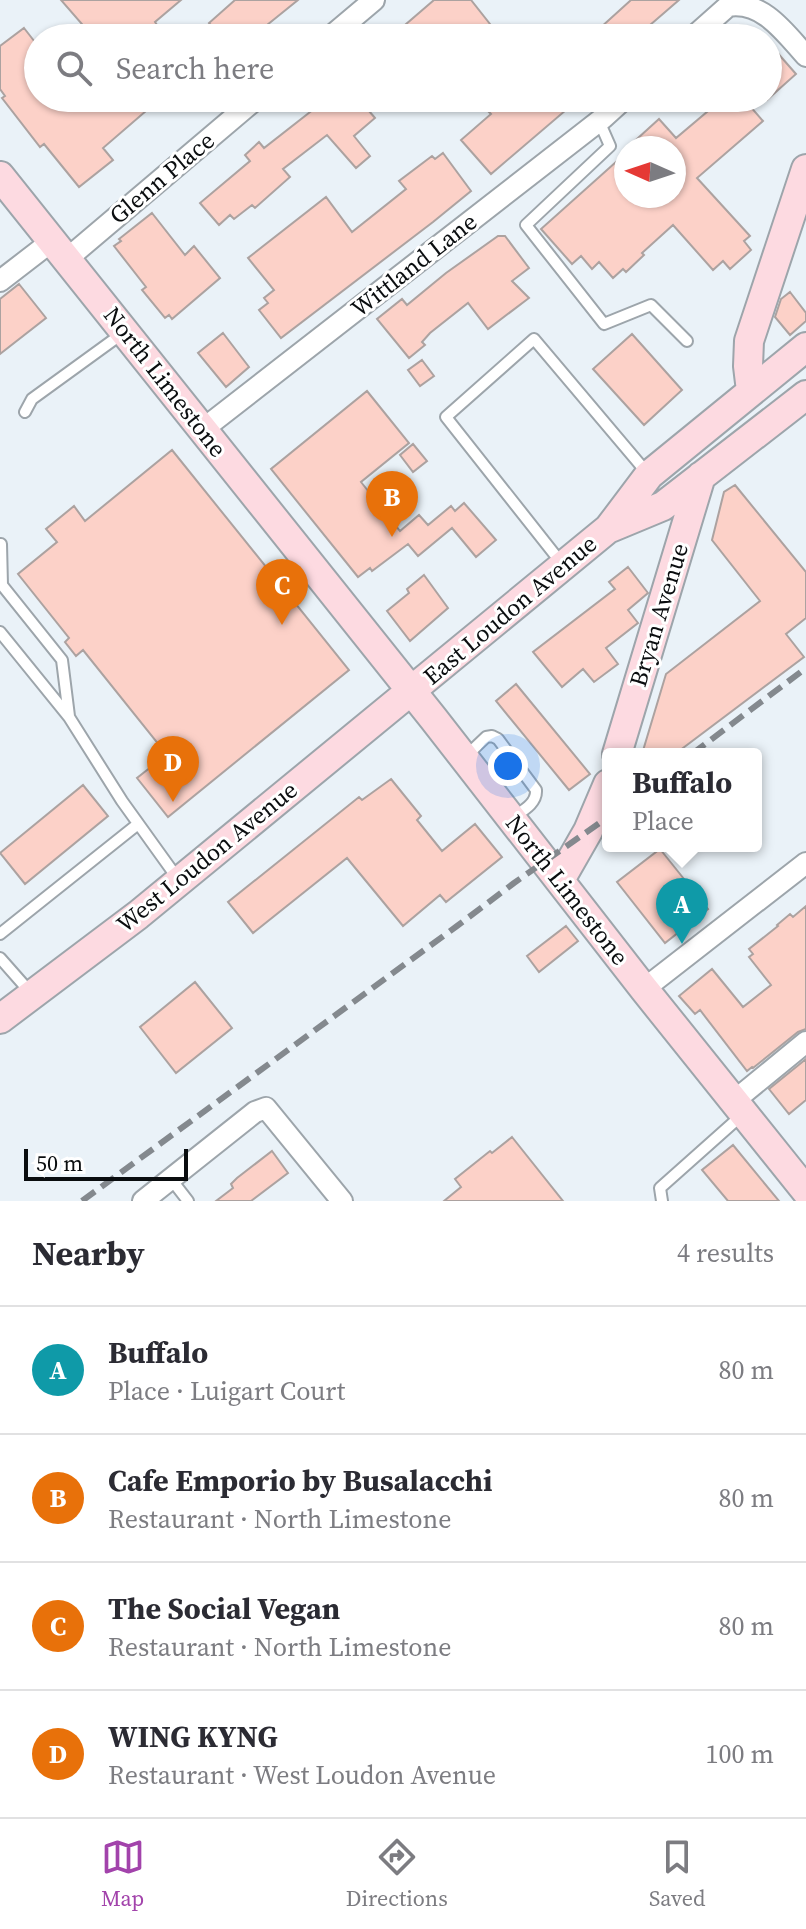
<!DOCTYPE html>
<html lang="en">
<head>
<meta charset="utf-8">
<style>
	:root { --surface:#fff; --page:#f2f2f3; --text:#2b2b33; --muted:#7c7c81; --line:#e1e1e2; --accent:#a243ab }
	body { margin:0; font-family:"Source Serif 4",serif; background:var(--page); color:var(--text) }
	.compass { position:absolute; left:614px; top:136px; width:72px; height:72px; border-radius:50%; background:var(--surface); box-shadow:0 2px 6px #0004; rotate:273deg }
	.scale { position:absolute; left:24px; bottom:20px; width:164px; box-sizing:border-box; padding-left:8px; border:4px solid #0a0d0f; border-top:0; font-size:22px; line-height:28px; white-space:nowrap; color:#0a0d0f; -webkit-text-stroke:6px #fff; paint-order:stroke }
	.you { position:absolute; left:508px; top:766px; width:28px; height:28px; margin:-20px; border:6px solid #fff; border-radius:50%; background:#1a73e8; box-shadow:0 0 0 12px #1a73e833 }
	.badge { display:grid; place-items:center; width:52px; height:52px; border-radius:50%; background:var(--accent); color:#fff; font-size:26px; font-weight:700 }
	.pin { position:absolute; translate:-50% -66px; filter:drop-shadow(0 2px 4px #0008) }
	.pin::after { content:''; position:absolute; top:42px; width:28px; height:24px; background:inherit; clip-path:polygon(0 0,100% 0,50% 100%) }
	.popup { position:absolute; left:602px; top:748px; width:160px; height:104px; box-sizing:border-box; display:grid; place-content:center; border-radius:8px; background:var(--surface); filter:drop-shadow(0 2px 6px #0005); font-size:26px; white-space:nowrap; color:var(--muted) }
	.popup b { font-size:30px; color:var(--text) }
	.popup::after { content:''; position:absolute; left:50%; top:100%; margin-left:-16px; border:16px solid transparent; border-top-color:var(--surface) }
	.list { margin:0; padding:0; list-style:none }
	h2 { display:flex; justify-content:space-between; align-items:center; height:104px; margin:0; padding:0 32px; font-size:34px }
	h2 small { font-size:26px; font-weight:400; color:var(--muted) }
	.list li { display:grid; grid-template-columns:52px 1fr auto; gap:24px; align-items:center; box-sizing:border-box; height:128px; padding:0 32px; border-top:2px solid var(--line) }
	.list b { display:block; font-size:30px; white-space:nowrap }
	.list p { margin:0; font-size:26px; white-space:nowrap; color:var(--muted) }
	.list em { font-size:26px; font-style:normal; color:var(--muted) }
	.icon { flex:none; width:44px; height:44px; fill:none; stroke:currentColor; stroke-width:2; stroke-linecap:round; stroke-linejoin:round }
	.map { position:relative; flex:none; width:806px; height:1201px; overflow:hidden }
	.search { position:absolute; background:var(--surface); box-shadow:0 2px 6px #0004; left:24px; right:24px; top:24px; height:88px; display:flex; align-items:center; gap:20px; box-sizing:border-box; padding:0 28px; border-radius:44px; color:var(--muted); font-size:30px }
	.sheet { height:616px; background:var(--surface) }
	nav { display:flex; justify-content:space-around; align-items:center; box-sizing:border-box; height:112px; border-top:2px solid var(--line); background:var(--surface); font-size:22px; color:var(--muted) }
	nav a { display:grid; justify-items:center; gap:4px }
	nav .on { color:var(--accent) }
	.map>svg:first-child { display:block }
</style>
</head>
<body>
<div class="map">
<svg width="806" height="1201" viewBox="0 0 806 1201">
	<rect width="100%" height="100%" fill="#eaf2f8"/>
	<path fill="#fcd1c8" stroke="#aca2a0" stroke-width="2" d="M 61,0 L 181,0 L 155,22 L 166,38 L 128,38 L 120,28 L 108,38 L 94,38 Z
		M 235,0 L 298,0 L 251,38 L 222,38 L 209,23 Z
		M 434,0 L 471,0 L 501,38 L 395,38 L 407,28 L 405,25 Z
		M 631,0 L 679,0 L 635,38 L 589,38 Z
		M 24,28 L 38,46 L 38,98 L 161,98 L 103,148 L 113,160 L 79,187 L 44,144 L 40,147 L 2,98 L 5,96 L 0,89 L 0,46 Z
		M 768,42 L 796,74 L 768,99 Z
		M 328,98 L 358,98 L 375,118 L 354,136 L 370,156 L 356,168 L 327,135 L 283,169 L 290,177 L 255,208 L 252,205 L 234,219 L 230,215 L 219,225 L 200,203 L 250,161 L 245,155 L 259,142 L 264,148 Z
		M 501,98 L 578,98 L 565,109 L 566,110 L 491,174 L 461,140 L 491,114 L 487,110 Z
		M 716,98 L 743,98 L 763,121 L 697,178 L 750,236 L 744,241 L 751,250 L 730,269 L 723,261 L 713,270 L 673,225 L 642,253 L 644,255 L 626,272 L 623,269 L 613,278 L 599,262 L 592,269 L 581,256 L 572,264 L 541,229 L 626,153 L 626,196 L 674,196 L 674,148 L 627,148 L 659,119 L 676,138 L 708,111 L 705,107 Z
		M 443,153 L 471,191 L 433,222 L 281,338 L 259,310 L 268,303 L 264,298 L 274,290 L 248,258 L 326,197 L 352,232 L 406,189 L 399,181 L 432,156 L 435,159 Z
		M 152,213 L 185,255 L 194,246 L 220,278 L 172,319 L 169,315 L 165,318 L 142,290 L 146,287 L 114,246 L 121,241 L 119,239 Z
		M 498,236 L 505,236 L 529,268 L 512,281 L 529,298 L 488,329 L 468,303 L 430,333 L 422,342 L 425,345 L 409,358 L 377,319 L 402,299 L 407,305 L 446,273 Z
		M 19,284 L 46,318 L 0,354 L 0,299 Z
		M 790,292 L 806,313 L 806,321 L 790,335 L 775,317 L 781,299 Z
		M 223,333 L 249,367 L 226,387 L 198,353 Z
		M 632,334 L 682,390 L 644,425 L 593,369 Z
		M 422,360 L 434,376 L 420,386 L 408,370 Z
		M 367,391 L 409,443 L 361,482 L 400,531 L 419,515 L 428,525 L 451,506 L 455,511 L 464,503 L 496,540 L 476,557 L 452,528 L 418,556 L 408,544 L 372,571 L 370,568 L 358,577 L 271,469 Z
		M 413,444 L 427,461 L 413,472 L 400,455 Z
		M 172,450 L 349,670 L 168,817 L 137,778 L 156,763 L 153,760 L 164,751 L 83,650 L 76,656 L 65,642 L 69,638 L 18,574 L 57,542 L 46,529 L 74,506 L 85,521 Z
		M 735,485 L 806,572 L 806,618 L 786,634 L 804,657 L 675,754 L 642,754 L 666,674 L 760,601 L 712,540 L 724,492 Z
		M 628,567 L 648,593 L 628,610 L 638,623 L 606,648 L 618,664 L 594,682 L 583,669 L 562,687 L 533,652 L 615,589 L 609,582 Z
		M 424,575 L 448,608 L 410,641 L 387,611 L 409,593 L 407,589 Z
		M 516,684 L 590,774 L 569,790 L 496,701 Z
		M 391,779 L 421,816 L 417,820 L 442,851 L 475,824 L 502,857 L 446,902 L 440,895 L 403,926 L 347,858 L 253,933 L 228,902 L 359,797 L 362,800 Z
		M 83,785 L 108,816 L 25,884 L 0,853 Z
		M 660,849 L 708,909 L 665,943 L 617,882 Z
		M 806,906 L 806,1029 L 798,1032 L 753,1068 L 752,1067 L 747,1071 L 700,1010 L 695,1014 L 679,996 L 712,969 L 743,1007 L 771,985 L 749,957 L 753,954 L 749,949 L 778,926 L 777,925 L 790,914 L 793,917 Z
		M 566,926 L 578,941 L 539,972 L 527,956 Z
		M 195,982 L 232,1028 L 176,1073 L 140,1027 Z
		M 806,1059 L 806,1100 L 789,1114 L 769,1089 Z
		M 512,1137 L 563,1201 L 444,1201 L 461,1187 L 455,1179 L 490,1151 L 492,1153 Z
		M 733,1145 L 779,1201 L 728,1201 L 702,1170 Z
		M 272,1151 L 288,1173 L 251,1201 L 216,1201 L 233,1188 L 231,1184 L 237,1178 Z"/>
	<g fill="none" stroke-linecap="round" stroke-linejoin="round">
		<g stroke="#9da5ab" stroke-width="14">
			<path id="lane" d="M 599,121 L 610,146 L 526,225 L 604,324 L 651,305 L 687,341
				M 25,412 L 32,399 L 123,333
				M 1,544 L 2,585 L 62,660 L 69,716
				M 563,565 L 446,417 L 534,339 L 648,474
				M 0,632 L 69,717 L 122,801 L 178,879
				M 466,756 L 486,737 L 492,736 L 498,739 L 536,790 C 537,804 522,811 512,818
				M 0,934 L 138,824
				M 0,958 L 30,992
				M 171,1179 L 188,1201
				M 662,1201 L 660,1188 L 742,1115"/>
		</g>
		<g stroke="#9da5ab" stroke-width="24">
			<path id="street" d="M 329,38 L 374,0
				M 692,38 L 728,6 C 763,0 786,34 806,56
				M 67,259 L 257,98
				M 0,281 L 52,241
				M 202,430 L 603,118 L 625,98
				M 644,989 L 806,863
				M 734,1101 L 806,1042
				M 143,1201 L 255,1112 L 266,1108 L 342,1201"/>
		</g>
		<g stroke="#9da5ab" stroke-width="32">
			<path id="secondary" d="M 0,176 L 433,718 L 644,989 L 806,1191
				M 751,391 L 748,366 L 749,341 L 806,169
				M 610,528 L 663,506 L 806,395
				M 617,754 L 701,476
				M 560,880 L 588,831 L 608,784
				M 0,1019 L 138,915 L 609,528 L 649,475 L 806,347"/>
		</g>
		<use href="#lane" stroke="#fff" stroke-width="10"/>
		<use href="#street" stroke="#fff" stroke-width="20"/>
		<use href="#secondary" stroke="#fddae1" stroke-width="28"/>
		<path stroke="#84898e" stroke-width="6" stroke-dasharray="16 8" stroke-linecap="butt" d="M 692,754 L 806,668
			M 82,1201 L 457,926 L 514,883 L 608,817"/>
	</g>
	<g text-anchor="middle" stroke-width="6" stroke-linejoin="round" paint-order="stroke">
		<g font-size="24" fill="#0a0d0f" stroke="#fff">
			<text transform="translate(162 178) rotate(-40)" y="8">Glenn Place</text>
			<text transform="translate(414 265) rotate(-38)" y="8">Wittland Lane</text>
			<text transform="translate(165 382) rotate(52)" y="8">North Limestone</text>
			<text transform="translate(510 610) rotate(-40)" y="8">East Loudon Avenue</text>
			<text transform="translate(659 615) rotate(-73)" y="8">Bryan Avenue</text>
			<text transform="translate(207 857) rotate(-39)" y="8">West Loudon Avenue</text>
			<text transform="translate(567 890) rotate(52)" y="8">North Limestone</text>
		</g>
	</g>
</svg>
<svg class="compass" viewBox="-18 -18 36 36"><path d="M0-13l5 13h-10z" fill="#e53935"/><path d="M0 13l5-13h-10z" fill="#7c7c81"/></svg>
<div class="scale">50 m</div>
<div class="you"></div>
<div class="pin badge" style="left:682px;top:944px;background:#0f9aa8">A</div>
<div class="popup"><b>Buffalo</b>Place</div>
<div class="pin badge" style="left:392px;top:537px;background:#e8710a">B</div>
<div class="pin badge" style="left:282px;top:625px;background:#e8710a">C</div>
<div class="pin badge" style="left:173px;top:802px;background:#e8710a">D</div>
<div class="search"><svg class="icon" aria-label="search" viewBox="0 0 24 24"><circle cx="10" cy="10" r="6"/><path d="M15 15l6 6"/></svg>Search here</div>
</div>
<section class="sheet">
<h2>Nearby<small>4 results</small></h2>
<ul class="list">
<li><span class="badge" style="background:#0f9aa8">A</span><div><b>Buffalo</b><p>Place · Luigart Court</p></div><em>80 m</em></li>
<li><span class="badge" style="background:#e8710a">B</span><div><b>Cafe Emporio by Busalacchi</b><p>Restaurant · North Limestone</p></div><em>80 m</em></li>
<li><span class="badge" style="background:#e8710a">C</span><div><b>The Social Vegan</b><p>Restaurant · North Limestone</p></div><em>80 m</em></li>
<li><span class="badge" style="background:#e8710a">D</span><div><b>WING KYNG</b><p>Restaurant · West Loudon Avenue</p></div><em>100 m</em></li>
</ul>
</section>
<nav>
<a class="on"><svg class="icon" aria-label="map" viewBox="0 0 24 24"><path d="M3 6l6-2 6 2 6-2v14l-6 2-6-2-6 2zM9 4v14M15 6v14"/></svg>Map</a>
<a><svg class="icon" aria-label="directions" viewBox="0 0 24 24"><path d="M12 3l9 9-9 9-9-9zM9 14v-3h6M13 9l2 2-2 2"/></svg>Directions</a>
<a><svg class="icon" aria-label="saved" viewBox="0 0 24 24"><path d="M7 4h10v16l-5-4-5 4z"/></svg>Saved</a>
</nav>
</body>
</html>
